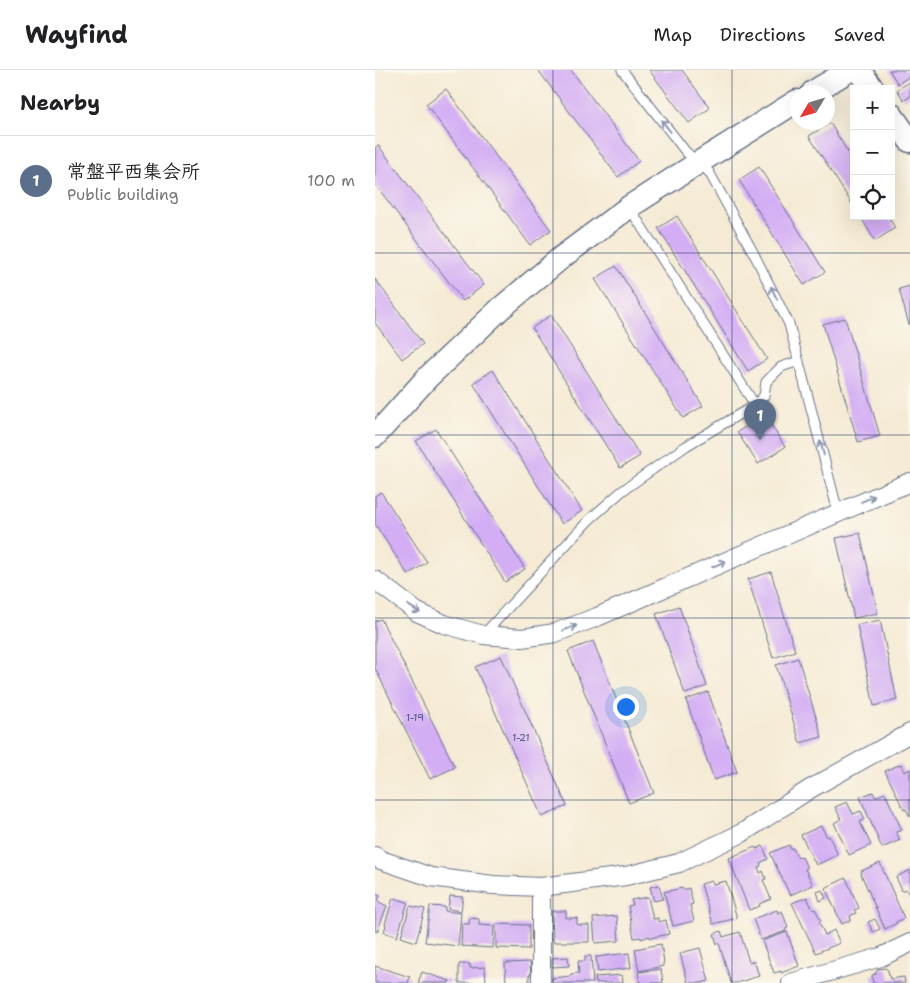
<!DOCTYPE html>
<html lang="en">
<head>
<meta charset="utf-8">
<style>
	:root { --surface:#fff; --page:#f2f2f2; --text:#202124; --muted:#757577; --line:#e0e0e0; --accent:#1a73e8 }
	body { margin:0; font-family:"Shantell Sans","Klee One",sans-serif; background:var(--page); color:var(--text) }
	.controls { position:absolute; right:15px; top:15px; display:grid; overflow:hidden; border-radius:0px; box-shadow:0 5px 20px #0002 }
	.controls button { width:45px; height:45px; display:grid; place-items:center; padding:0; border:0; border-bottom:1px solid var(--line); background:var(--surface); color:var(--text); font:25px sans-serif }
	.compass { position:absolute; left:415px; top:15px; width:45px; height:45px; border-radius:50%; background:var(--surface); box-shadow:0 5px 20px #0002; rotate:232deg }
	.you { position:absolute; left:250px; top:636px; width:18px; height:18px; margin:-12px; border:4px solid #fff; border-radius:50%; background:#1a73e8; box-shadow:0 0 0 8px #1a73e833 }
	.badge { display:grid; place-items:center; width:32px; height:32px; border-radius:50%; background:var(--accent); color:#fff; font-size:16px; font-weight:700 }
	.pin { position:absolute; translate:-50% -41px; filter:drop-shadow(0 1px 2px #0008) }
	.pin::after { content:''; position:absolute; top:26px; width:18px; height:15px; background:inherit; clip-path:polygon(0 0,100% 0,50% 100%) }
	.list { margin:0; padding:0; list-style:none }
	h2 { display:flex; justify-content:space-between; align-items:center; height:65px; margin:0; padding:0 20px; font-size:21px }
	h2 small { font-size:16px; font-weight:400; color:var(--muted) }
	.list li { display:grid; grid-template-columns:32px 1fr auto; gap:15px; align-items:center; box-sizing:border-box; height:90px; padding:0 20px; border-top:1px solid var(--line) }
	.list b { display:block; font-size:19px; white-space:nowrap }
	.list p { margin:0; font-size:16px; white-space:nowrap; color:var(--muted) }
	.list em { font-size:16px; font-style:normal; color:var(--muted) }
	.icon { flex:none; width:28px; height:28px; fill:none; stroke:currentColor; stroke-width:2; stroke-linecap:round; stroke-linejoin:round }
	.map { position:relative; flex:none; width:535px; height:913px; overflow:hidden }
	header { display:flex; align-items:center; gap:30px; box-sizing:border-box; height:70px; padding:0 25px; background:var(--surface); border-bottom:1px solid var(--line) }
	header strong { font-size:24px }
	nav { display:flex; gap:28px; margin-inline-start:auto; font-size:18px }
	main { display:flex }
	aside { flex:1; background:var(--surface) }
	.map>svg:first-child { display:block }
</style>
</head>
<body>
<header>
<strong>Wayfind</strong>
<nav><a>Map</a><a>Directions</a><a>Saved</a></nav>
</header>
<main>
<aside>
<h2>Nearby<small></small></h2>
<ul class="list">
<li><span class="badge" style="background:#5c6f8a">1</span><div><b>常盤平西集会所</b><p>Public building</p></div><em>100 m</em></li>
</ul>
</aside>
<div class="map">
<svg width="535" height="913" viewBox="0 0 535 913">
	<rect width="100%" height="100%" fill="#fbf7ec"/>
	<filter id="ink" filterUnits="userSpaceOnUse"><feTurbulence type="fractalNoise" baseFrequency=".02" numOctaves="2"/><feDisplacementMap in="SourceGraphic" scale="10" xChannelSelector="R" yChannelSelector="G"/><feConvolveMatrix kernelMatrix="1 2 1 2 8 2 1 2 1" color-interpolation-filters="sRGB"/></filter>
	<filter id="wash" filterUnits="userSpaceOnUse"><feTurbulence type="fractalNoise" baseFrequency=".0096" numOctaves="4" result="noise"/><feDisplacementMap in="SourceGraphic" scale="20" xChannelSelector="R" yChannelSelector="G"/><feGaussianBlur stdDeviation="1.12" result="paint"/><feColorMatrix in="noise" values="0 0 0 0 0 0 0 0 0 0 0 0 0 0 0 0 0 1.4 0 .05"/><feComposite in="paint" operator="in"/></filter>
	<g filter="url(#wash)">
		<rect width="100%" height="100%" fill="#f5ebd5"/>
		<g id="blocks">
			<path fill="#d3aef4" d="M 163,0 L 196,0 L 264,91 L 243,107 Z
				M 274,0 L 307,0 L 335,38 L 314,53 Z
				M 514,0 L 535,0 L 535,6 L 523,14 Z
				M 535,12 L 535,27 L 529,30 L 522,20 Z
				M 71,19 L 176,160 L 155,175 L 51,34 Z
				M 455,53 L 479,92 L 479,137 L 434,66 Z
				M 3,75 L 109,215 L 88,231 L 0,114 L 0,78 Z
				M 384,97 L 450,202 L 429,215 L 364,110 Z
				M 302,146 L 392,289 L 373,301 L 283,158 Z
				M 485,146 L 513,146 L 520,158 L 500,171 Z
				M 241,196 L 328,336 L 308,348 L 220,209 Z
				M 0,209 L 48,274 L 27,289 L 0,253 Z
				M 535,216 L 535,255 L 534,255 L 524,219 Z
				M 176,245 L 265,386 L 245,398 L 157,258 Z
				M 470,248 L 505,366 L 483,372 L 448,254 Z
				M 118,300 L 207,441 L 187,454 L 98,313 Z
				M 390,345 L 410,377 L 383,394 L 362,362 Z
				M 61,359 L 150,499 L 130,512 L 41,371 Z
				M 6,422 L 52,492 L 33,505 L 0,454 L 0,426 Z
				M 485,463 L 503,543 L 479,548 L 461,468 Z
				M 396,502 L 420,581 L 398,588 L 373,509 Z
				M 304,536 L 332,616 L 310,624 L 281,544 Z
				M 6,549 L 80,697 L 55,709 L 0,598 L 0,551 Z
				M 505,550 L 522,630 L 499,636 L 482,555 Z
				M 218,571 L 279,723 L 254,733 L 193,581 Z
				M 126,586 L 192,736 L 167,747 L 100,597 Z
				M 423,588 L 447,667 L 425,673 L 401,595 Z
				M 333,622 L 362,702 L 339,710 L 311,630 Z
				M 526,694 L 529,702 L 535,699 L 535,747 L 531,739 L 529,740 L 510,701 Z
				M 498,722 L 500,727 L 510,723 L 527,760 L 521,762 L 525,770 L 507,778 L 485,727 Z
				M 472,732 L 478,744 L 486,741 L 490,749 L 485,752 L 496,775 L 474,785 L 459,753 L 466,749 L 460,737 Z
				M 446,756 L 452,767 L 454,766 L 463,785 L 441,795 L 426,765 Z
				M 414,775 L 416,779 L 418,778 L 423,788 L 427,787 L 432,798 L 430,799 L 438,815 L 415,825 L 395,783 Z
				M 388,776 L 393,789 L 385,793 L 386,796 L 383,797 L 385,803 L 388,801 L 391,809 L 388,810 L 396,829 L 384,834 L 385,836 L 374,840 L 354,788 L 380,777 L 381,779 Z
				M 505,793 L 529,848 L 521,852 L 522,853 L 510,859 L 486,804 L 487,804 L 486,801 Z
				M 535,800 L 535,826 L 531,819 L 527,821 L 521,807 Z
				M 471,808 L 484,838 L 479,840 L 481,843 L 475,846 L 476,850 L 467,854 L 450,818 Z
				M 337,811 L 338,814 L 351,811 L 362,848 L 338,854 L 326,814 Z
				M 284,815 L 288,829 L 279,831 L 275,817 Z
				M 307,818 L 308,820 L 314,818 L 318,834 L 315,835 L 319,851 L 298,856 L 289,822 Z
				M 447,820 L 451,828 L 445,831 L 442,822 Z
				M 0,824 L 5,826 L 2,831 L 12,836 L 2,862 L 0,861 Z
				M 75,826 L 88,827 L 86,841 L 73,839 Z
				M 273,827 L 278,849 L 283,848 L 283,852 L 291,850 L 294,864 L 275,868 L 275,866 L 266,869 L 266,867 L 259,868 L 253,836 L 258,835 L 256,830 Z
				M 432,827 L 438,840 L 440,839 L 446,851 L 444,852 L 450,865 L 459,860 L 465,873 L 441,883 L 417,833 Z
				M 18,828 L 33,832 L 22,867 L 9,862 L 11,855 L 10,854 Z
				M 35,836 L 50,839 L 41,872 L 26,867 Z
				M 55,836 L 70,837 L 70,841 L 86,843 L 83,876 L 50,872 Z
				M 402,840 L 403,843 L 407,841 L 413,858 L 410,859 L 411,861 L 386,870 L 378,849 Z
				M 177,841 L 191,841 L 191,848 L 202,848 L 202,855 L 214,855 L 214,872 L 178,872 Z
				M 242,846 L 244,871 L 220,873 L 218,848 Z
				M 95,848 L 104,849 L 104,855 L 119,856 L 118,878 L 86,876 L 87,854 L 94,854 Z
				M 500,849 L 505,859 L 498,862 L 493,852 Z
				M 121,854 L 154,855 L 154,879 L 121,878 Z
				M 346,861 L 348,867 L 365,862 L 374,892 L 379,891 L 384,906 L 361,913 L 356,913 L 344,873 L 342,874 L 339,864 Z
				M 412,862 L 424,896 L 406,903 L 406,901 L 399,903 L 387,871 Z
				M 286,874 L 289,892 L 288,893 L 288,896 L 264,901 L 260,879 Z
				M 325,878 L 334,911 L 326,913 L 313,913 L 305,883 Z
				M 254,883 L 256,898 L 223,902 L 221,887 Z
				M 210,886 L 216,886 L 218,913 L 178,913 L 177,908 L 196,906 L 196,904 L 204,903 L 203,891 L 210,891 Z
				M 193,887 L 194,896 L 177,897 L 177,888 Z
				M 155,892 L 156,905 L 154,905 L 154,913 L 131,913 L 130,893 Z
				M 84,894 L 95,894 L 95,898 L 110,897 L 111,913 L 84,913 Z
				M 0,896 L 35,907 L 33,913 L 0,913 Z
				M 510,898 L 513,900 L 515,909 L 529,907 L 530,913 L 498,913 L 497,905 L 501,904 L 501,902 L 503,899 Z
				M 286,899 L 288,913 L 265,913 L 263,902 Z
				M 47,902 L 75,911 L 74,913 L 43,913 Z
				M 247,905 L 248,913 L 221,913 L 220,907 Z"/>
		</g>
	</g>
	<g filter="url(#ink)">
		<use href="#blocks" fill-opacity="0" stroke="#677188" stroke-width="1"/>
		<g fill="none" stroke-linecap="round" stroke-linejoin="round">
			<g stroke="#677188" stroke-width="11">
				<path id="service" d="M 247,0 L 311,82 L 334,102 L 379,184 L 414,254 L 463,442
					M 254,137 L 380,335
					M 109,564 L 214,450 L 247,421 L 311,376 L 380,335 L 389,326 L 391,312 L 406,297 L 424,291"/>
			</g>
			<g stroke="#677188" stroke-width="20">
				<path id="minor" d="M 0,510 L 42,542 L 69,554 L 108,565 L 147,568 L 180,563 L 222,547 L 535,412
					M 0,786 L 6,790 L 56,807 L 118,815 L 166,817 L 251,806 L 304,793 L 367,763 L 435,719 L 535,663
					M 166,817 L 166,913
					M 416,913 L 506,887 L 535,873"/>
			</g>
			<g stroke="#677188" stroke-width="25">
				<path id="tertiary" d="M 484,0 L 498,19
					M 438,22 L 475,0
					M 516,44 L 535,71
					M 0,366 L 52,308 L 125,239 L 187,187 L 254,137 L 323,93 L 422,31"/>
			</g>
			<use href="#service" stroke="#fff" stroke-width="9"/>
			<use href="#minor" stroke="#fff" stroke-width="18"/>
			<use href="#tertiary" stroke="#fff" stroke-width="22"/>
		</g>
		<defs><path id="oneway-shaft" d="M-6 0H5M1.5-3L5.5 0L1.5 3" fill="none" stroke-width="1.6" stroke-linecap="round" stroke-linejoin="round" transform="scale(1.25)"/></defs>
		<g stroke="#8d97ae">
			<use href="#oneway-shaft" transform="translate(291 56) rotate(-128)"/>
			<use href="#oneway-shaft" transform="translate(399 223) rotate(-116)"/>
			<use href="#oneway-shaft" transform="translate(447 378) rotate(-105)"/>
			<use href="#oneway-shaft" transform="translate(493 429) rotate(-23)"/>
			<use href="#oneway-shaft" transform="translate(344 494) rotate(-24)"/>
			<use href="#oneway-shaft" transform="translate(39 539) rotate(33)"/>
			<use href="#oneway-shaft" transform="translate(195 558) rotate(-21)"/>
		</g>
	</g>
	<path fill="none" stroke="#1b2f5e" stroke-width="1" stroke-opacity="0.55" d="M 178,0 L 178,913M 357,0 L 357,913M 0,183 L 535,183M 0,365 L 535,365M 0,548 L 535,548M 0,730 L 535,730"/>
	<g text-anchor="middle" stroke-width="4.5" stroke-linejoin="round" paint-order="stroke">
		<g font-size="10" fill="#494f84">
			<text x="40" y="651">1-19</text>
			<text x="146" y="671">1-21</text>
		</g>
	</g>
</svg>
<div class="controls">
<button>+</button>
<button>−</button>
<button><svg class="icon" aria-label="locate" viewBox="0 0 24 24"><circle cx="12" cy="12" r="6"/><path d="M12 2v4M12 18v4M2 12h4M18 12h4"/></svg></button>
</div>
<svg class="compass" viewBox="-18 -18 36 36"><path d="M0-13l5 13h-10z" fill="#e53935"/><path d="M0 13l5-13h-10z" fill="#757577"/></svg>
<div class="you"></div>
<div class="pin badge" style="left:385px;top:370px;background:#5c6f8a">1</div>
</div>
</main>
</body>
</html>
